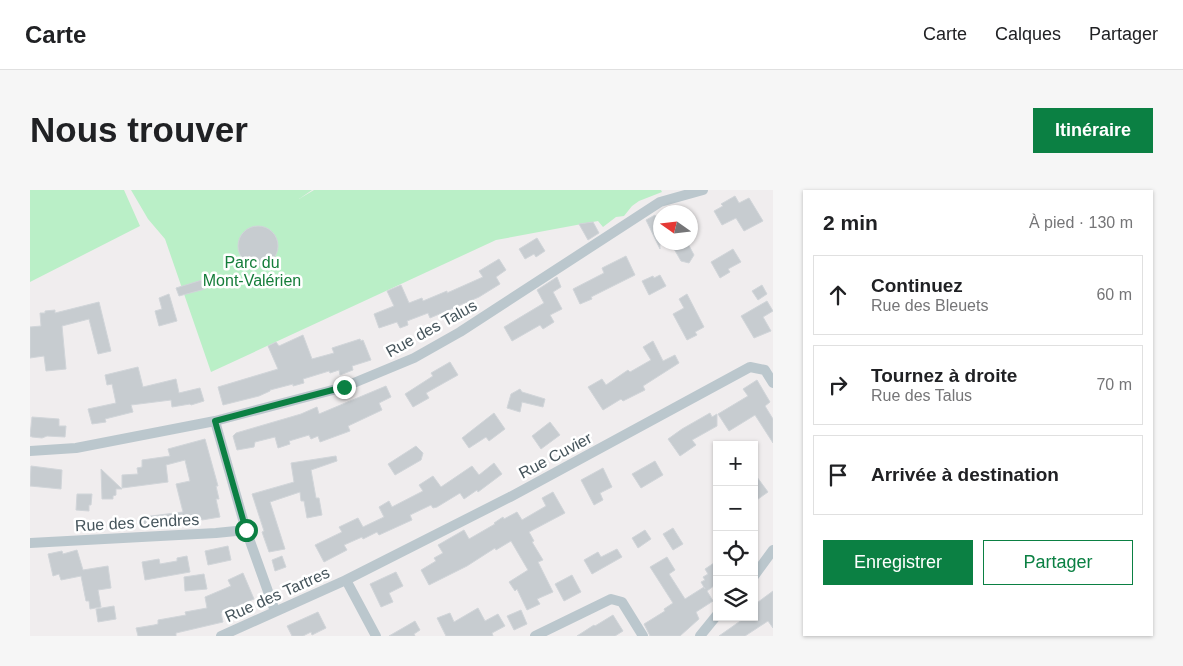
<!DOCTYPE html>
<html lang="fr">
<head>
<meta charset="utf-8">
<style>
	:root { --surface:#fff; --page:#f6f6f6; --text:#202124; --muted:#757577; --line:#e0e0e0; --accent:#0b8043 }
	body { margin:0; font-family:Helvetica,sans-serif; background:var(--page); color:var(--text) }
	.controls { position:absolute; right:15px; bottom:15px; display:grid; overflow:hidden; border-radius:0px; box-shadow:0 1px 4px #0004 }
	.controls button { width:45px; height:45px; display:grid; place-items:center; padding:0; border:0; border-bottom:1px solid var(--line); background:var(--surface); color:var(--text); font:25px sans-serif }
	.compass { position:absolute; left:623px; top:15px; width:45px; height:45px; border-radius:50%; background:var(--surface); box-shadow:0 1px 4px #0004; rotate:284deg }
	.stop { position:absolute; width:15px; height:15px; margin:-11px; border:4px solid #0b8043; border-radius:50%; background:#fff }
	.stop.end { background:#0b8043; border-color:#fff; box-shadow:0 1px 5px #0008 }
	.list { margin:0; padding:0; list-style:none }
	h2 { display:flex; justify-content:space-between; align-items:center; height:65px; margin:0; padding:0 20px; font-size:21px }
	h2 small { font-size:16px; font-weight:400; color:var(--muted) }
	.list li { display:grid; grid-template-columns:32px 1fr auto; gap:15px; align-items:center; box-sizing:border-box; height:80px; margin:0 10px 10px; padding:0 10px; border:1px solid var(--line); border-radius:0px }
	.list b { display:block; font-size:19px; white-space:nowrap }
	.list p { margin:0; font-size:16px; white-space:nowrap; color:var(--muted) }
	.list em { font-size:16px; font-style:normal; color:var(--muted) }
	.actions { display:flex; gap:10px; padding:15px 20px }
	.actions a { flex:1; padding:11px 0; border:1px solid var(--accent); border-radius:0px; text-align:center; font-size:18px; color:var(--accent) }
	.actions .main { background:var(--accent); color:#fff }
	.icon { flex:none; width:28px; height:28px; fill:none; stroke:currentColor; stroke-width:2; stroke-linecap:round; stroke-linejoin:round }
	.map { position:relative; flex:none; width:743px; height:446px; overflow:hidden; border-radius:0px }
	header { display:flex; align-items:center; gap:30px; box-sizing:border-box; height:70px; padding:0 25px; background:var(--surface); border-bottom:1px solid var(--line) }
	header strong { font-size:24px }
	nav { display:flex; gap:28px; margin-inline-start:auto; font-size:18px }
	.intro { display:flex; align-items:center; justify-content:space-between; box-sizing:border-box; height:120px; padding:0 30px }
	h1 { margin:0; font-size:35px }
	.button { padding:12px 22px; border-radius:0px; background:var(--accent); color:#fff; font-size:18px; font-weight:700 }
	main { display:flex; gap:30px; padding:0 30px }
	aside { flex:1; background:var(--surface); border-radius:0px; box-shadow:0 1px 4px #0004 }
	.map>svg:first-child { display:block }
</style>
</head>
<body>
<header>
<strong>Carte</strong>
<nav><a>Carte</a><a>Calques</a><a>Partager</a></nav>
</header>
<div class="intro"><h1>Nous trouver</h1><a class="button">Itinéraire</a></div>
<main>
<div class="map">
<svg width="743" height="446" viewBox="0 0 743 446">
	<rect width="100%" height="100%" fill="#f0edee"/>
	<path fill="#baefc7" d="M 0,0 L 94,0 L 110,36 L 0,92 Z
		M 101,0 L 282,0 L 269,9 L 284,0 L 631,0 L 632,2 L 609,11 L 602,16 L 594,26 L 586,27 L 573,37 L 568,31 L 466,50 L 181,182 L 135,49 L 118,29 Z"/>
	<path fill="#c7ccd0" stroke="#d1d5d9" d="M 705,6 L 709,13 L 719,8 L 733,31 L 714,41 L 706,28 L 692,35 L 684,21 L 693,16 L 691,14 Z
		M 625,25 L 630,35 L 630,59 L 616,30 Z
		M 563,32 L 569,43 L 558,50 L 549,34 Z
		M208 56a20 20 0 1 1 40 0a20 20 0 1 1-40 0Z
		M 507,48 L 515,61 L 506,67 L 504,64 L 495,69 L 489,59 Z
		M 640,52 L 657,52 L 664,65 L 659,73 L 651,71 Z
		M 703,59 L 711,72 L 698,79 L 700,82 L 690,88 L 681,72 Z
		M 596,66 L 605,85 L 561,107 L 562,109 L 550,114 L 543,99 L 574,83 L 572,78 Z
		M 469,69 L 476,80 L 466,87 L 470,94 L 449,107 L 400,128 L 398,123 L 377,131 L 378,135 L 370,138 L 367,132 L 349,138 L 344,124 L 364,116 L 357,101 L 371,95 L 379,113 L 392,108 L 393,111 L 417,101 L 417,103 L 453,87 L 449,81 Z
		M 630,85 L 636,96 L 619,105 L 612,91 L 623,86 L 624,88 Z
		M 527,87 L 531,97 L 523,102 L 532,119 L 520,125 L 524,132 L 513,139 L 510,135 L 482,151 L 474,137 L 514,113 L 507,100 Z
		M 172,90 L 175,99 L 149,106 L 146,98 Z
		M 732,95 L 737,104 L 728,110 L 722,101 Z
		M 139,104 L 147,131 L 129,136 L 125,121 L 132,119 L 129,108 Z
		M 657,104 L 674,137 L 665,142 L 667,145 L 657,150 L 643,124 L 654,118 L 649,109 Z
		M 737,111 L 743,121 L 733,127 L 741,141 L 724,148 L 711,126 Z
		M 69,112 L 81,161 L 68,164 L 59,129 L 32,136 L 36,179 L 16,181 L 14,166 L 0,168 L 0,137 L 11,136 L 10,123 L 15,123 L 15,121 L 25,120 L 25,123 Z
		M 273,145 L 282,169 L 304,163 L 302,158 L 330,149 L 331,151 L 333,150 L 341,170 L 322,176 L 323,180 L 310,185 L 309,180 L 300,183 L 299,181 L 273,189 L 274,193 L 263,196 L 263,194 L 240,200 L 240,201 L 229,206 L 193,215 L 188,197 L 248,179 L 238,156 L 246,152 L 249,156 Z
		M 623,151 L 633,171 L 645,165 L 649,173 L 613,196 L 615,200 L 593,211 L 591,209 L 573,220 L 558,197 L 572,189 L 576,195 L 598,180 L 600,182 L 621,170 L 613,157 Z
		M 420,172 L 428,185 L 396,203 L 399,208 L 383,217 L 375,204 L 403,186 L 401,183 Z
		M 108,177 L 113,197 L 146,189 L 149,203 L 170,198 L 174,211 L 161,215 L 160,214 L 142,217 L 141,210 L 101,215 L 103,222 L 75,229 L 76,232 L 62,234 L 58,219 L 86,213 L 82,194 L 77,195 L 75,185 Z
		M 727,190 L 740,212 L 735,216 L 743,229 L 743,253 L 725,225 L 699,241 L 688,224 L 718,206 L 713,199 Z
		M 356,196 L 361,207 L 349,213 L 352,220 L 318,236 L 320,241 L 290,252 L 288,246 L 281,249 L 279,245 L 259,251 L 260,254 L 248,258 L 245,247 L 225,252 L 224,257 L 207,260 L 203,246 L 206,243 L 271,224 L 287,217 L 289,224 Z
		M 490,199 L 492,202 L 515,209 L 513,217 L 492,212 L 490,222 L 477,218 L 481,204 Z
		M 464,223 L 475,239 L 459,251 L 456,247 L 439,258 L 432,248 Z
		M 680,223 L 682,227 L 687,224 L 687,236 L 662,250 L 666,255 L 650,266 L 638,249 L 652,239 Z
		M 2,227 L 29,229 L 29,236 L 36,236 L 35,247 L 17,246 L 12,248 L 2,247 L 0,246 Z
		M 520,232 L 530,245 L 511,259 L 502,246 Z
		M 175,249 L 188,296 L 186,296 L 189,309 L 186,309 L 190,327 L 172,330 L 171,328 L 154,332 L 114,338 L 113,327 L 153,322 L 146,294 L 160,291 L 155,270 L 136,275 L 138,292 L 92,298 L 92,285 L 108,284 L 107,278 L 112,277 L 112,270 L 140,266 L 138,259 Z
		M 386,256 L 393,263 L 391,270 L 365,285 L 358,274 Z
		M 306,266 L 307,271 L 281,280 L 286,308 L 289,308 L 292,325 L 277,328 L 274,311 L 271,311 L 270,302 L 240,312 L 255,359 L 239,362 L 232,342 L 234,341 L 222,304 L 264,292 L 261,273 Z
		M 625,271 L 633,285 L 611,298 L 602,284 Z
		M 464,273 L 472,284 L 448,302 L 447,300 L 434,309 L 430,303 L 407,317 L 403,318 L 401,315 L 380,325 L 382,330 L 349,345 L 347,342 L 333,349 L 332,347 L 314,355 L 317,360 L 294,372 L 285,355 L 312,342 L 309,337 L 328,328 L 333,337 L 354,327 L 349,317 L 359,311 L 362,317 L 393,301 L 389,295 L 403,286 L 411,297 L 442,276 L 449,285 Z
		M 1,276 L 32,280 L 31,299 L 0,296 Z
		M 573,278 L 582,297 L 570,303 L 573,310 L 564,315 L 551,290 Z
		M 71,279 L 92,299 L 86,299 L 86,305 L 83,306 L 83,309 L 72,309 Z
		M 724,283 L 738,302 L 724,312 Z
		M 523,302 L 535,323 L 499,342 L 504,351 L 502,352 L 513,370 L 508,372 L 523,402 L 507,409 L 510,414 L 497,420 L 487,399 L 485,401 L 479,392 L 498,380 L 481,351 L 466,360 L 465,358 L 437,376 L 399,395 L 391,380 L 406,371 L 404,368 L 413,363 L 408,355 L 434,340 L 439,349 L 465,334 L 464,333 L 473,327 L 474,329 L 487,322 L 492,330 L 516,316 L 512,308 Z
		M 47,304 L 62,304 L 61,315 L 59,315 L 59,321 L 46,320 Z
		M 643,338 L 653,354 L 643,360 L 633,344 Z
		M 615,340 L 621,349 L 608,358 L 602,348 Z
		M 198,356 L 201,370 L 178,375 L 175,361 Z
		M 587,359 L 592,367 L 562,384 L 554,370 L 568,362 L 571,367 Z
		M 47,360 L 53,380 L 78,376 L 81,398 L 68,400 L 71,417 L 60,419 L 59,411 L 56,411 L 51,386 L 31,390 L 29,384 L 23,386 L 18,364 L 32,361 L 33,364 Z
		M 157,366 L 160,382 L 115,390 L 112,372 L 129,369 L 130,374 L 147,371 L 147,368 Z
		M 252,366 L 256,377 L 245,381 L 242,370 Z
		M 637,367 L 645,380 L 639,384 L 655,409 L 674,397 L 675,399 L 671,392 L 675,390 L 673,387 L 678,384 L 675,379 L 687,371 L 687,397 L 685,395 L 677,401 L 683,411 L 666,422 L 669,429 L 650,446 L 620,446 L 614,434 L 635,421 L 634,419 L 643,413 L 620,377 Z
		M 366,382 L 373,396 L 359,403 L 363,412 L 351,417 L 340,394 Z
		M 213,383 L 224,409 L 191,423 L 193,432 L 146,443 L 146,446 L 108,446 L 106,438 L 124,435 L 128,434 L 128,430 L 156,425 L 155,422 L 177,418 L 175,407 L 201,396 L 198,390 Z
		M 174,384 L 177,399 L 155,401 L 154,387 Z
		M 542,385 L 551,402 L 534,411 L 525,394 Z
		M 743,401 L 743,438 L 738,431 L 715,446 L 689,446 L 716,427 L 724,427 L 724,415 Z
		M 84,416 L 86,429 L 68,432 L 66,419 Z
		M 448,418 L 455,431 L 468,424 L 475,436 L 462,443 L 463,446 L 416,446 L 407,428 L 420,423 L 424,432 Z
		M 491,420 L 497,434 L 484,440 L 477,426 Z
		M 288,422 L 296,438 L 282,445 L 281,442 L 273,446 L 262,446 L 257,436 Z
		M 583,425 L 593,441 L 585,446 L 547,446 L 564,435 L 565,436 Z
		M 385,431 L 390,440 L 384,444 L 385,446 L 359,446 Z"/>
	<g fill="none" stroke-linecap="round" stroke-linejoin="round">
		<path stroke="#bbc7cd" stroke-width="10" d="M 185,231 L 216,340 L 245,421
			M 0,261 L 46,258 L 185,231 L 314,197 L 384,168 L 430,142 L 630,12 L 673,0
			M 0,353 L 186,343 L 216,340
			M 724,386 L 743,360
			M 316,390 L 346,446
			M 191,446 L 316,390 L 480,307 L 720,177 L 735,180 L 743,193
			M 505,446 L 581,409 L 592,412 L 613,446
			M 670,446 L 687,425"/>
	</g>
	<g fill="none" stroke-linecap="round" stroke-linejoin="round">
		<path stroke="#0b8043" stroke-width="6" d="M 216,340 L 185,231 L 314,197"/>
	</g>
	<g text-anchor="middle" stroke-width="5" stroke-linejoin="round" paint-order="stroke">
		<g font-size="16" fill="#157d3a" stroke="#fff">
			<text x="222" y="78">Parc du<tspan x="222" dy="18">Mont-Valérien</tspan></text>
		</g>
		<g font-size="16" fill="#45545b" stroke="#fff">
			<text transform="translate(401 138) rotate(-29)" y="6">Rue des Talus</text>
			<text transform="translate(525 265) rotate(-28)" y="6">Rue Cuvier</text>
			<text transform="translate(107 332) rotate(-3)" y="6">Rue des Cendres</text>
			<text transform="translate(247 404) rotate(-24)" y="6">Rue des Tartres</text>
		</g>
	</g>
</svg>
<div class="controls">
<button>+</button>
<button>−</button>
<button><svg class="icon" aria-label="locate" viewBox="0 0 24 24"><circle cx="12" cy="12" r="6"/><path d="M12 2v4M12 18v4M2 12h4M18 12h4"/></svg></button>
<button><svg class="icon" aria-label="layers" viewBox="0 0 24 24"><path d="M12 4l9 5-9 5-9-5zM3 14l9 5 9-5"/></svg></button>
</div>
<svg class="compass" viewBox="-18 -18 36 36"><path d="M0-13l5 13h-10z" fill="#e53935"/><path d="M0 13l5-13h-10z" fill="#757577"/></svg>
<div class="stop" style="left:216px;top:340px"></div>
<div class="stop end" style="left:314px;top:197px"></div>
</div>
<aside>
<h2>2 min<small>À pied · 130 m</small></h2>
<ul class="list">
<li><svg class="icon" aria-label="ahead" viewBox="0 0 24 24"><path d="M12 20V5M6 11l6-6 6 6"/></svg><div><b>Continuez</b><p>Rue des Bleuets</p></div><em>60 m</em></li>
<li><svg class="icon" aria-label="right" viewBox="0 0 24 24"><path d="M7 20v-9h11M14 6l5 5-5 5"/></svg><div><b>Tournez à droite</b><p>Rue des Talus</p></div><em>70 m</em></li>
<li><svg class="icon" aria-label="arrive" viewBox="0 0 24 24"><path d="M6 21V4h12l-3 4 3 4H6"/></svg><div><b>Arrivée à destination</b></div></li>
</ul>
<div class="actions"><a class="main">Enregistrer</a><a>Partager</a></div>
</aside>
</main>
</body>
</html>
